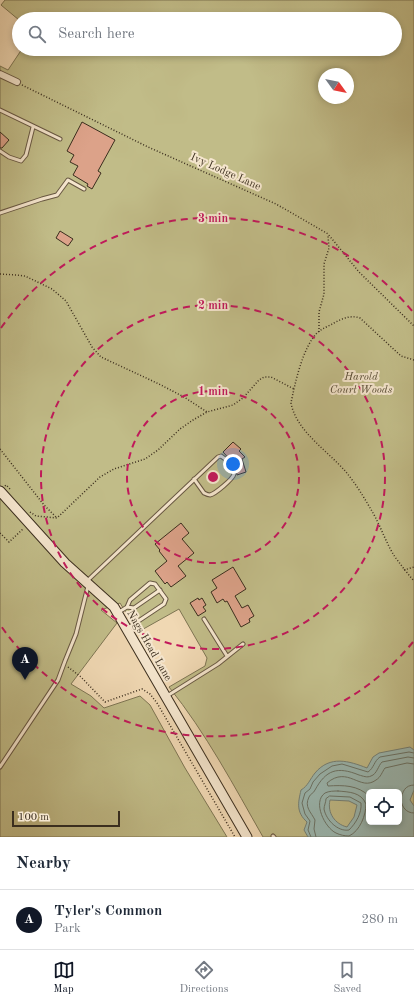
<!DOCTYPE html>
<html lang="en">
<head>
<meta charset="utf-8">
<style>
	:root { --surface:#fff; --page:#f2f2f3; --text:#1f2937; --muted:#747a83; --line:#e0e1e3; --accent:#111827 }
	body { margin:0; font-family:"Old Standard TT",serif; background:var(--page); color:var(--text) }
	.controls { position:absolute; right:12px; bottom:12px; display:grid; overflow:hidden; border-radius:6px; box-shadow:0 2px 6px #0003 }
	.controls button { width:36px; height:36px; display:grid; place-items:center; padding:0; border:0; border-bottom:1px solid var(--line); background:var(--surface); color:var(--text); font:20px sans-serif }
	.compass { position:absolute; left:318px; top:68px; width:36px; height:36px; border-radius:50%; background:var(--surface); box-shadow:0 2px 6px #0003; rotate:123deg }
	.scale { position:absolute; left:12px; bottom:10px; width:108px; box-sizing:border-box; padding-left:4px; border:2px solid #3b2e1e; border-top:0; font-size:11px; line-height:14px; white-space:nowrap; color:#3b2e1e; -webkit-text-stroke:3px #f5e6ce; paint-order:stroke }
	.you { position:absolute; left:233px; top:464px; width:14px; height:14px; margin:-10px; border:3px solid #fff; border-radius:50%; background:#1a73e8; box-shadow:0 0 0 6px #1a73e833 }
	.badge { display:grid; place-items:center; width:26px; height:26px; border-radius:50%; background:var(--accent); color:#fff; font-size:13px; font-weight:700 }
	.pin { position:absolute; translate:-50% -33px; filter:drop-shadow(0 1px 2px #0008) }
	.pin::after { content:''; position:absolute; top:21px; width:14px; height:12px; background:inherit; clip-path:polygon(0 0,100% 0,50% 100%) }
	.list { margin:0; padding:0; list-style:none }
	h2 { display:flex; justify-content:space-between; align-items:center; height:52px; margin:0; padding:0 16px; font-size:17px }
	h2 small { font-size:13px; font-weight:400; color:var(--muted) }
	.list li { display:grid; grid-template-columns:26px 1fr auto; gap:12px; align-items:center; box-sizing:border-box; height:60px; padding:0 16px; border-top:1px solid var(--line) }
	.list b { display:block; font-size:15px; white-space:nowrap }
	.list p { margin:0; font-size:13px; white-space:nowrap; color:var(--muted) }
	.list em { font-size:13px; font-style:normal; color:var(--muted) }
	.icon { flex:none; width:22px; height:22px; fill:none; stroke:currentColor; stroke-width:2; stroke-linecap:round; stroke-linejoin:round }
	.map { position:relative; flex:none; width:414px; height:837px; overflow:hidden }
	.search { position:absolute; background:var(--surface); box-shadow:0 2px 6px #0003; left:12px; right:12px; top:12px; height:44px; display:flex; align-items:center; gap:10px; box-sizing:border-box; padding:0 14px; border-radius:22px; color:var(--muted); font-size:15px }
	.sheet { height:112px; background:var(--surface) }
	nav { display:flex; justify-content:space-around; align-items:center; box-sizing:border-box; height:56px; border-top:1px solid var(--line); background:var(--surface); font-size:11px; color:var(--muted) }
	nav a { display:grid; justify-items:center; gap:2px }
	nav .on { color:var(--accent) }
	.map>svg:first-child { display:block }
</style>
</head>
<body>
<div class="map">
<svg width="414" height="837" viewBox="0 0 414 837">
	<rect width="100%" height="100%" fill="#f0d8b3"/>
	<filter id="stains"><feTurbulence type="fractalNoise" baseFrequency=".005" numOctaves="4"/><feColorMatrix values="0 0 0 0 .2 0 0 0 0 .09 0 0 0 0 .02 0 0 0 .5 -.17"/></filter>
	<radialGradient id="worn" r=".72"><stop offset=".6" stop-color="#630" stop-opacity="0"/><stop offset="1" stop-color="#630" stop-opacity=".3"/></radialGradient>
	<path fill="#c1bc88" stroke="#7e7553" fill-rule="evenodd" d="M 5,0 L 414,0 L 414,837 L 263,837 C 234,786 206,733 169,687 L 205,666 L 207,658 L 179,609 L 138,632 L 120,603 L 101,610 L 117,623 L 71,684 L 91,696 L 104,708 L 140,696 L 150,705 L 185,768 L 227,837 L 0,837 L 0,66 L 8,70 L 22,49 L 395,49 L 395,19 L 19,19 L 19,20 L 1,5 ZM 324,74 L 348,74 L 348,98 L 324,98 ZM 369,792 L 399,792 L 399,822 L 369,822 Z"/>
	<path fill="#9bb9b3" stroke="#758177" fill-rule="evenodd" d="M 410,747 L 414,750 L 414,790 L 410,800 L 414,806 L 414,837 L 308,837 L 304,830 L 307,822 C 296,812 298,803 301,790 C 308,786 310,779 315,773 C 330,755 349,761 367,768 L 373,757 L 379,753 ZM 369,792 L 399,792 L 399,822 L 369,822 ZM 330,800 L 349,801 L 357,805 L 354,817 L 347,827 C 335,824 327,813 330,800 Z"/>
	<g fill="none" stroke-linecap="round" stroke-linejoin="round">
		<path stroke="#6b7468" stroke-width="1" d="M 414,785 C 405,785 402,792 401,800 C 402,807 406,813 414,813
			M 338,791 C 349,792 361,792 366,804 C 366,815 360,831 349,836 C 345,836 340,835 336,833 C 325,828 312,802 325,793 C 329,791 334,791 338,791 Z
			M 330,796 L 350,797 L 361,803 C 362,813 356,823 349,830 C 338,832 326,820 324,809 C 324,806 326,802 326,799 Z
			M 369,796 C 358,785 343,785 328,786 L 327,783 C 348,765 360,792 376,780 C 381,777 382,772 385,768 L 407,763 L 414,764
			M 311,837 L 308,830 L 310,821 L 305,814 L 302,803 L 305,793 L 310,789 L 313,782 L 320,774 L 332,766 L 342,764 L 368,772 C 374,768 374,761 380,757 L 409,752 L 414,753
			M 316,837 L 314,829 L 315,820 C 311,812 304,807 309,797 C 310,794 314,793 315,790 C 326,770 337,766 359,775 C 363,776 367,778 371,776 C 377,774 378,766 382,762 L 408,757 L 414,758"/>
	</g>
	<path fill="#dca289" stroke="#3b2e1e" d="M 82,122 L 115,140 L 98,171 L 101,173 L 92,189 L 87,186 L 88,184 L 73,175 L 78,166 L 70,162 L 74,155 L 67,151 Z
		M 0,132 L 9,140 L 2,148 L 0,148 Z
		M 60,231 L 73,239 L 68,246 L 56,238 Z
		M 233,442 L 241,449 L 239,451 L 245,457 L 242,459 L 246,472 L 237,475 L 236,468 L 234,464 L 223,452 Z
		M 181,523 L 189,533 L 182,539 L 194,553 L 178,566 L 186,576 L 171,587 L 167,582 L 165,584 L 155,571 L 167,561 L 159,551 L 160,550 L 155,544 Z
		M 233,567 L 246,589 L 235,596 L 242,608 L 248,605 L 254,616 L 249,619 L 250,622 L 241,627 L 227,601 L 225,602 L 223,599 L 217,603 L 211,592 L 217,588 L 212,580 Z
		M 198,598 L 199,600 L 202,598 L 206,605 L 203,607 L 206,611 L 198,616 L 190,603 Z"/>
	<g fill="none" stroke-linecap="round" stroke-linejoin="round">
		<g stroke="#685843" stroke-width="5">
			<path id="lane" d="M 0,110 L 60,139
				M 0,151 L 9,157 L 21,161 L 26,155 L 33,127
				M 0,213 L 42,199 L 57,195 L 68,180 L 84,189
				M 87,581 L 218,457 L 221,456 C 226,459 236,468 234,474 C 233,479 215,494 210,495 C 208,495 206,494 204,493 L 194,479
				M 127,607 L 134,608 L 160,590
				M 119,612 L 127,607 L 130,600 L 150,583 L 155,584 L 166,599 L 164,604 L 128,628
				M 204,619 L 227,656
				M 167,696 L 218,664 L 243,644
				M 0,767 L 58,680 L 65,661 L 76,634 L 88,586
				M 273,836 L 274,837"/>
		</g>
		<g stroke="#685843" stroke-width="8">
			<path id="street" d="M 0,74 L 17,82"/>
		</g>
		<g stroke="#3b2e1e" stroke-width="11">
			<path id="secondary" d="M 0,491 L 65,563 L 114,607 L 247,837"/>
		</g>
		<path stroke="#3b2e1e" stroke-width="1.5" stroke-dasharray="1 2" stroke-linecap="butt" d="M 22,85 L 148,147 L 276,204 L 328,234 L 359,272 L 414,326
			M 0,274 L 16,275 L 25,276 L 52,289 L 66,301 L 92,347 L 101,357 L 159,384 L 184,397 L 207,412
			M 319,332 L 319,312 L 324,294 L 324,264 L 329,248 L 328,236
			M 414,360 L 401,356 L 360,318 C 351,315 343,318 334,323 C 329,326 323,328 318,332 C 303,346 295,383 291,403 C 296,431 328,451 346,472 C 356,484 365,499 373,513 C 381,527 386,543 395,557 C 401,565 407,573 414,581
			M 0,449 L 44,505 L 57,518
			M 5,486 L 6,485 L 10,489
			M 30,512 L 36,516 L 57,518 L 100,477 L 114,469 L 145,459 L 158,450 L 180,429 L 193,420 L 207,412 L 233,405 L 243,398 L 259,380 L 264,377 L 271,377 L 294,389
			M 0,533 L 9,542 L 23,529
			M 404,570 L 414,567
			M 68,667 L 81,677 L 105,702 L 142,689 L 150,694 L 157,703 L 235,837"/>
		<use href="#lane" stroke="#f5e6ce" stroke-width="3"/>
		<use href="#street" stroke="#f5e6ce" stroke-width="6"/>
		<use href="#secondary" stroke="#f5e6ce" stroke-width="9"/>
	</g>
	<g fill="none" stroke="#c2185b" stroke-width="2" stroke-dasharray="7 5">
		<circle cx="213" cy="477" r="86"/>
		<circle cx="213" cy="477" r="172"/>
		<path d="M413 642A259 259 0 0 1 1 626M1 328A259 259 0 0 1 413 312"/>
	</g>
	<g text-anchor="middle" stroke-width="4" stroke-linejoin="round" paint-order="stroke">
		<g font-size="11" fill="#3b2e1e" stroke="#f5e6ce">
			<text transform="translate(226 171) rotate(24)" y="4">Ivy Lodge Lane</text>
			<text transform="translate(150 645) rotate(60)" y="4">Nags Head Lane</text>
		</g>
		<g font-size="11" font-style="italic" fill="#564a33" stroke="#f5e6ce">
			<text x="361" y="380">Harold<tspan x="361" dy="13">Court Woods</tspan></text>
		</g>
	</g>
	<circle cx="213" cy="477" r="6" fill="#c2185b" stroke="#f5e6ce" stroke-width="2"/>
	<g font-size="12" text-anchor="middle" font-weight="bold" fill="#c2185b" stroke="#f5e6ce" stroke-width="4" stroke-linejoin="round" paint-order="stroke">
		<text x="213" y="222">3 min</text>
		<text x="213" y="309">2 min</text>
		<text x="213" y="395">1 min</text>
	</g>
	<rect width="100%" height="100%" filter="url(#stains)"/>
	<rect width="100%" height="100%" fill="url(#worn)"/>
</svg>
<div class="controls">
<button><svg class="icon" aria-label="locate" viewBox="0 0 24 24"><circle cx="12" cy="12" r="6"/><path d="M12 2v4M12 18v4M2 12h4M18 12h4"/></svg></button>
</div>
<svg class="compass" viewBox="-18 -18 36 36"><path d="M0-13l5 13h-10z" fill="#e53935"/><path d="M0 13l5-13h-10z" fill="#747a83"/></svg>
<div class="scale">100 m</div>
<div class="you"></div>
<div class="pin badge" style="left:25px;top:680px">A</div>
<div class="search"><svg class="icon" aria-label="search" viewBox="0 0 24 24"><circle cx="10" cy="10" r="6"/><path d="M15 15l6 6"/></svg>Search here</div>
</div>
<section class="sheet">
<h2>Nearby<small></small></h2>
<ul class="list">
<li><span class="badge">A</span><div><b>Tyler's Common</b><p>Park</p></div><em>280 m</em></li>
</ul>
</section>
<nav>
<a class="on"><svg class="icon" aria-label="map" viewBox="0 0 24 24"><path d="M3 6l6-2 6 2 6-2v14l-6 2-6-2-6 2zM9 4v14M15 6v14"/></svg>Map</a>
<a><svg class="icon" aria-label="directions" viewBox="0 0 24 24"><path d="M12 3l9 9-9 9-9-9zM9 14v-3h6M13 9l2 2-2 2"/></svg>Directions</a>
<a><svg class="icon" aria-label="saved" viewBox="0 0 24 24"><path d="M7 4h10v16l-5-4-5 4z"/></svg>Saved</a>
</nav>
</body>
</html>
